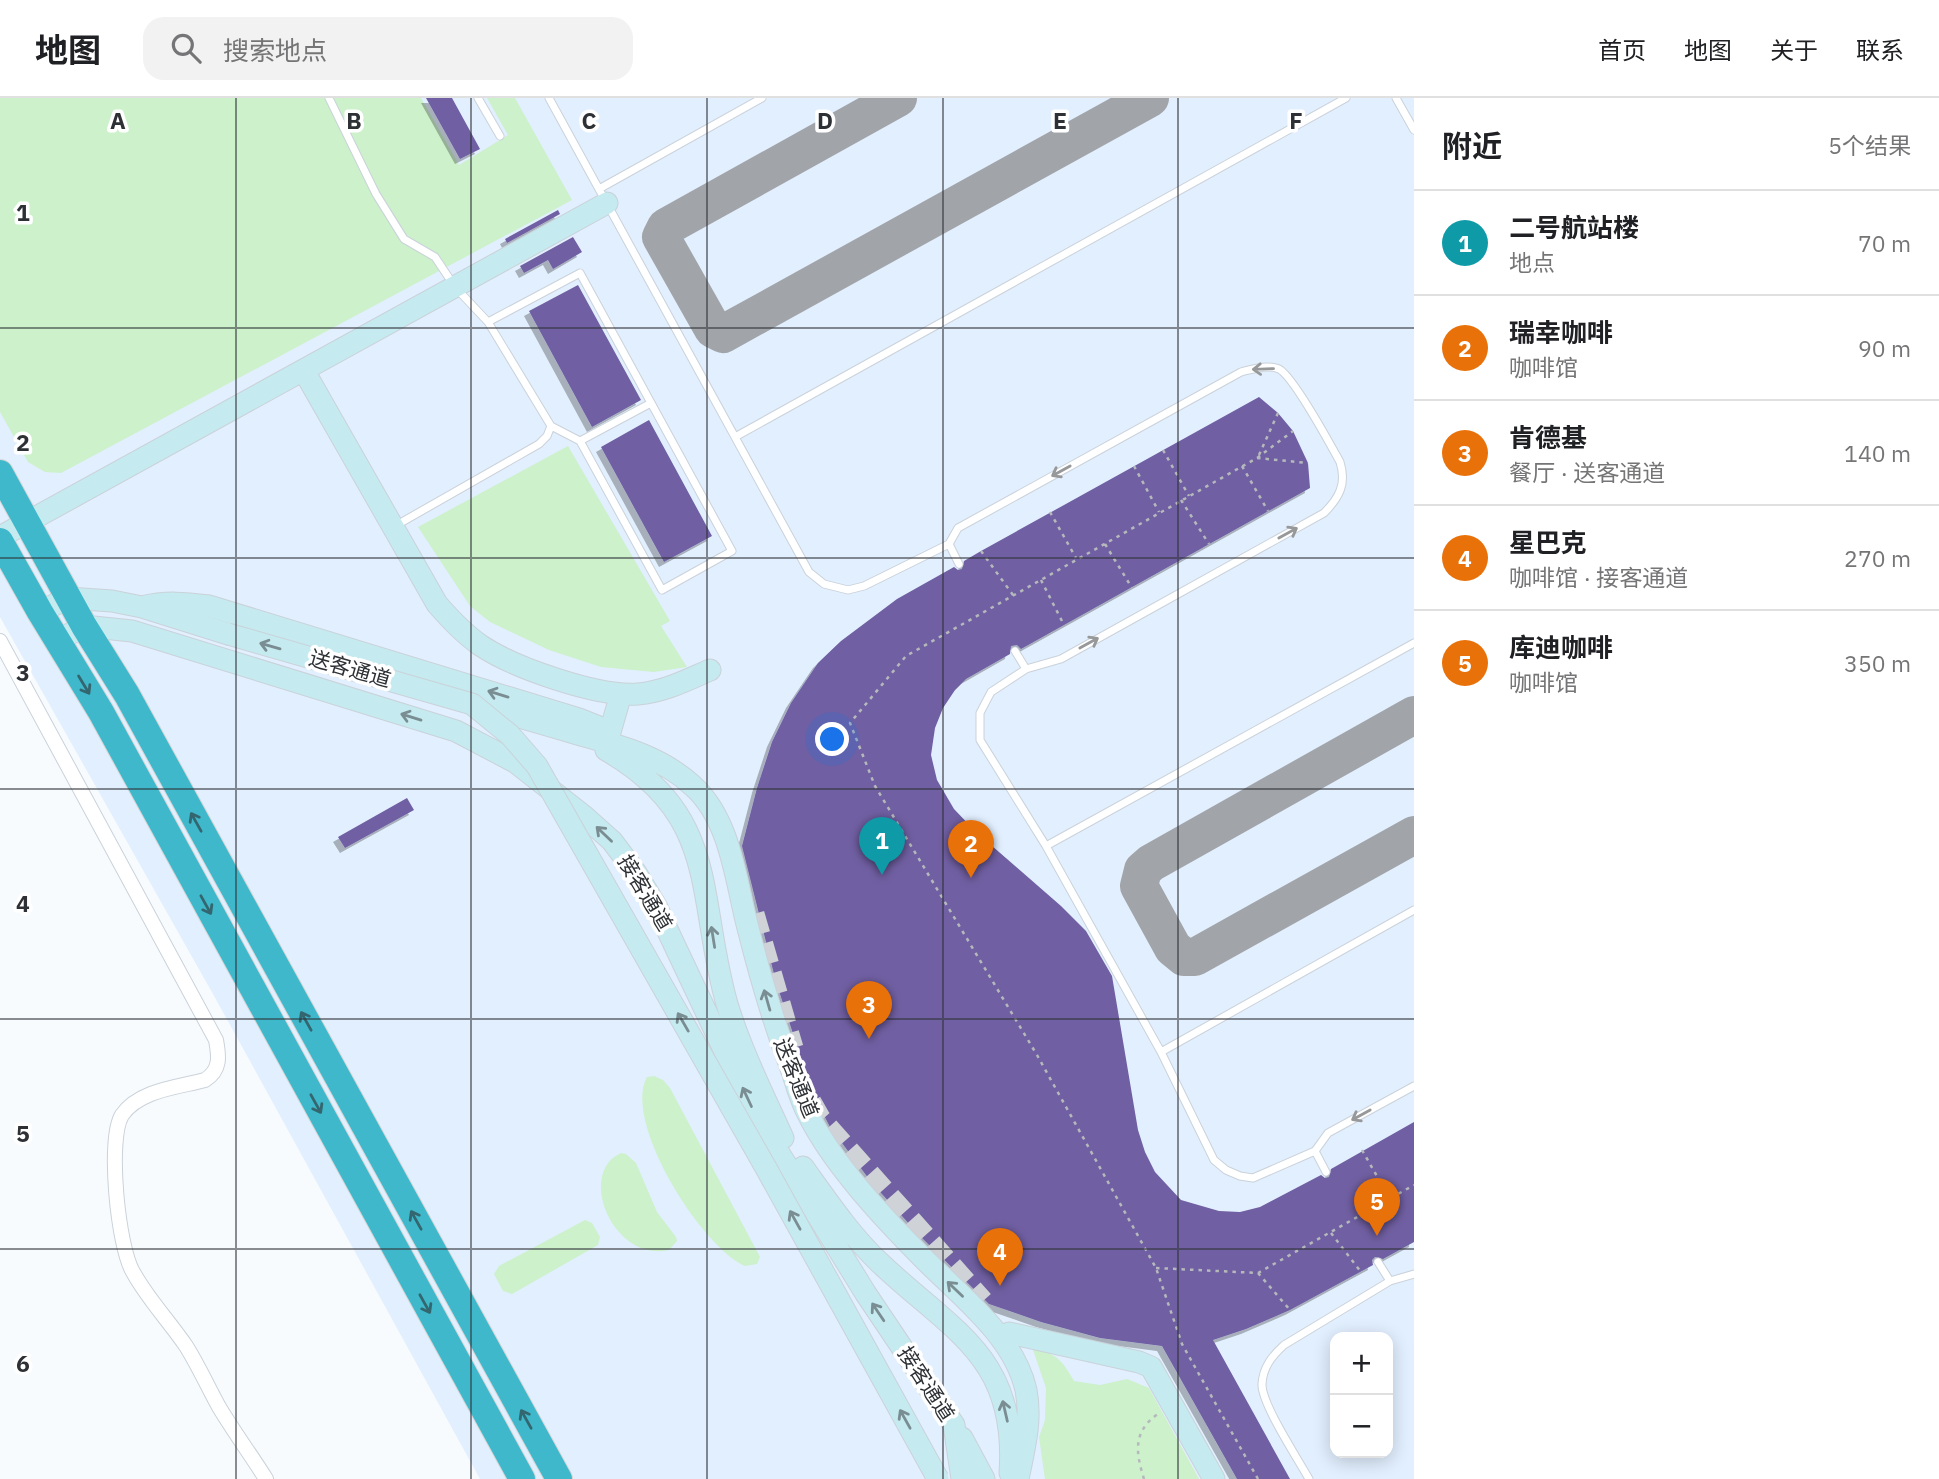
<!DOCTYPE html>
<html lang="zh">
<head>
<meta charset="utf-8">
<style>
	:root { --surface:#fff; --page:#f2f2f2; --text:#202124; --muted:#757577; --line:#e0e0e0; --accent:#b45309 }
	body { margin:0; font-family:"IBM Plex Sans","Noto Sans SC",sans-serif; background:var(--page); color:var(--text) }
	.controls { position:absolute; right:21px; bottom:21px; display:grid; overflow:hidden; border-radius:14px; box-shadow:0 4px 18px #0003 }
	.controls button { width:63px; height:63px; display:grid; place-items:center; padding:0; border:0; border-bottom:2px solid var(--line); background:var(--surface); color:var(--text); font:35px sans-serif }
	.you { position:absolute; left:833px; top:642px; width:24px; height:24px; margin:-18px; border:5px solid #fff; border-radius:50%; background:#1a73e8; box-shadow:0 0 0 10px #1a73e833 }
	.badge { display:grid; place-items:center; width:46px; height:46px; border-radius:50%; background:var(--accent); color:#fff; font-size:23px; font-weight:700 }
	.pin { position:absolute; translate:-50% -58px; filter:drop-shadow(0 2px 4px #0008) }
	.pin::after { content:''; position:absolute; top:37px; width:24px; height:21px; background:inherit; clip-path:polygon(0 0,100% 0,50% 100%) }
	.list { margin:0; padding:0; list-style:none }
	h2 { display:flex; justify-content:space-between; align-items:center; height:91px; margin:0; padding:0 28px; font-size:30px }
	h2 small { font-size:23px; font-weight:400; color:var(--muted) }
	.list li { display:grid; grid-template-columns:46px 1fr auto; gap:21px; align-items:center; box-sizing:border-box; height:105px; padding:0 28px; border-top:2px solid var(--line) }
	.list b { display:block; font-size:26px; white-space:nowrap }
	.list p { margin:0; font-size:23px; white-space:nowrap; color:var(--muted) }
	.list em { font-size:23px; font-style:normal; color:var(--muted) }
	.icon { flex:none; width:38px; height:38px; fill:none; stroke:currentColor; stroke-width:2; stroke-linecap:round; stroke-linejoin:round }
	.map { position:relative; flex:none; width:1414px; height:1381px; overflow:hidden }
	header { display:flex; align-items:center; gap:42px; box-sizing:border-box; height:98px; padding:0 35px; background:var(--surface); border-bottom:2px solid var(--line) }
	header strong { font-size:33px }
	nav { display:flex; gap:38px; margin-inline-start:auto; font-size:24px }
	.search { width:490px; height:63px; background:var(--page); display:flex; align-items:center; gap:18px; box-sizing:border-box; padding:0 24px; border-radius:21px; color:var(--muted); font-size:26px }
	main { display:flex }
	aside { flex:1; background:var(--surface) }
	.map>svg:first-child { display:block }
</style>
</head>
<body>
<header>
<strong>地图</strong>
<div class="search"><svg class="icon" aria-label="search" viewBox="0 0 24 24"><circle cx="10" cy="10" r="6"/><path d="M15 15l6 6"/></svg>搜索地点</div>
<nav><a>首页</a><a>地图</a><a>关于</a><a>联系</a></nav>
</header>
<main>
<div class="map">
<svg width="1414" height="1381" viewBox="0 0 1414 1381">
	<defs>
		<filter id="shadow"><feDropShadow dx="-5" dy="5" stdDeviation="0" flood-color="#0004"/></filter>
	</defs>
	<rect width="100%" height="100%" fill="#f7fbfe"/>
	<path fill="#e2effe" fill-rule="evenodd" d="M 0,0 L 1414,0 L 1414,1381 L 480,1381 L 213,896 L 0,519 ZM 1335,1239 L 1388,1239 L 1388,1355 L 1335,1355 Z"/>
	<path fill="#ccf1cb" d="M 0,0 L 421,0 L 459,67 L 508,37 L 487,0 L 515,0 L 572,102 L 61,375 L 45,374 L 28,364 L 0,314 Z
		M 568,348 L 670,523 L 661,528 L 687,569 L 654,574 L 601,569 L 549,552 L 490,524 L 470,508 L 418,429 Z
		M 654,978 L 663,982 L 670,990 L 760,1159 L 757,1166 L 745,1168 C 702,1150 622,1024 647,979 Z
		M 621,1055 L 626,1056 L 636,1065 L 657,1114 L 676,1139 L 677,1143 L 669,1152 C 613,1165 576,1075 621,1055 Z
		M 585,1122 L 592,1125 L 600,1139 L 598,1147 L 512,1196 L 503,1193 L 494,1176 L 499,1168 Z
		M 1033,1252 C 1057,1254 1063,1264 1074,1283 L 1100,1287 L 1127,1281 L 1149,1290 L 1199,1381 L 1045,1381 L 1039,1339 L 1045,1322 L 1046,1290 Z"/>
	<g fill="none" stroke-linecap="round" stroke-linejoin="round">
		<path stroke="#a1a4a8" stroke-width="38" d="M 898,0 L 666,129 L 661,139 L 713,231 L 723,236 L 1150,0
			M 1414,617 L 1151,765 L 1143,772 L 1139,788 L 1173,850 L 1184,859 L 1195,859 L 1414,737"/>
	</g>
	<path fill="#6f5fa2" filter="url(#shadow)" d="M 426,0 L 452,0 L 480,51 L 460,61 Z
		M 558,112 L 560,116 L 507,145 L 505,141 Z
		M 573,139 L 582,154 L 553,171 L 548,162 L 524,175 L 520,168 Z
		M 578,187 L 641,302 L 592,329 L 529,213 Z
		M 1259,299 L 1278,315 L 1293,333 L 1308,365 L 1310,390 L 1021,551 L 1017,547 L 1011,548 L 1010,556 L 966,581 L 955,592 L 943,610 L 935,630 L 931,657 L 937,682 L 954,711 L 976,734 L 1061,808 L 1086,833 L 1112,878 L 1138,1032 L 1145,1054 L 1155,1074 L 1181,1102 L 1219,1113 L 1240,1114 L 1260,1109 L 1321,1077 L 1325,1080 L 1329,1079 L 1331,1071 L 1414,1024 L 1414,1144 L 1383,1161 L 1375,1159 L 1372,1162 L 1373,1167 L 1290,1212 L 1246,1231 L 1213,1242 L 1290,1381 L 1237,1381 L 1162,1248 L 1100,1240 L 1041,1224 L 989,1206 L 921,1139 L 872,1085 L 830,1029 L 813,996 L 776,884 L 742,748 L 757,690 L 772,644 L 791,605 L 818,565 L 841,543 L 897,501 L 954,469 L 958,472 L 962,471 L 964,463 L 981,453 Z
		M 649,322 L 712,438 L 664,464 L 601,349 Z
		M 407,700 L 414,712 L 345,750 L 338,739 Z"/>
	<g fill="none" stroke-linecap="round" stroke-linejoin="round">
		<path stroke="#cfd2d6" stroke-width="21" stroke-dasharray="21 10" stroke-linecap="butt" d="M 754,816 L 793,950
			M 811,1004 L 820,1020 L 983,1203"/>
		<g stroke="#cad2da" stroke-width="9">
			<path id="lane" d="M 329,0 L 376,96 L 404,141 L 435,159 L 455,189 L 488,224 L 551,328 L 547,338 L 539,346 L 395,428
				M 478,0 L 500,38
				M 549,0 L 809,474 L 824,486 L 848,492 L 864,488 L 949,446 L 958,430 L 1241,274 C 1253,271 1267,266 1279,271 C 1294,279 1330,346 1340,364 C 1347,386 1339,400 1324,415 L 1061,561 L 1026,571 L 991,594 L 980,615 L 980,642 L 1046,748 L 1161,954 L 1214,1062 L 1226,1072 L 1240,1078 L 1253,1080 L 1315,1053 L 1328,1035 L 1414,988
				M 1396,0 L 1414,32
				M 599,91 L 762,0
				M 488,224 L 580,175 L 732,453 L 662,492 L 580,343 L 551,328
				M 735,339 L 1346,0
				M 580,343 L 651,305
				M 949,446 L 959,466
				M 1015,553 L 1026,571
				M 1046,748 L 1414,545
				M 1161,954 L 1414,812
				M 1315,1053 L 1326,1074
				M 1378,1164 L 1390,1183
				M 1309,1381 C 1298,1361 1261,1305 1262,1286 C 1263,1269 1272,1258 1284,1247 L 1390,1183 L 1414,1176"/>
		</g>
		<g stroke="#cad2da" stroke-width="16">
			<path id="street" d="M 0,543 L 216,942 C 219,958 221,972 205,982 C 179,989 139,992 122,1017 C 107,1041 118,1149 133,1174 C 147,1200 169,1223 186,1248 C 198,1267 208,1289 219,1309 C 234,1334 251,1357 266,1381"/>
		</g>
		<g stroke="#cad2da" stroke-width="23">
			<path id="secondary" d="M 304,273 L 437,506 C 450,521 463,535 480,547 C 514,570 598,599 638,596 C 664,594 687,582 710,572
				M 0,439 L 607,105
				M 142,509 C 166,503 185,505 209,508 L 579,621 L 604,631
				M 40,514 L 68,500 L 112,503 L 142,509 L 228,536
				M 57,543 L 84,528 L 132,533 L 456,633 L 515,664 L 584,718 L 612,743 L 636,775 L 656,808 L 753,1013 L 866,1196 L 954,1327 L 962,1381
				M 472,606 C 506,615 540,625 574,635 C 616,647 660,657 693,688 C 732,723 736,787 749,834 C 761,882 775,929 793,976 C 797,989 801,1003 808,1016 C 833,1067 886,1123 927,1164 C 963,1200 1014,1239 1026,1292 C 1032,1323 1024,1351 1018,1381
				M 610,634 L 621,596
				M 606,652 C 721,718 696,797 727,906 C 741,952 763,996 783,1040
				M 803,1069 C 826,1101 851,1138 880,1165 C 953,1234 1018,1259 1010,1375
				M 1009,1235 L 1139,1264 L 1151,1269 L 1214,1381
				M 962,1340 L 984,1381"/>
		</g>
		<g stroke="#d5d6d6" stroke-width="28">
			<path id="highway" d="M 0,375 L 84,528 L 127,597 L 559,1381
				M 0,443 L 40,514 L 101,614 L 522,1381"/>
		</g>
		<path stroke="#b5b9bc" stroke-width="2.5" stroke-dasharray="3.5 5" stroke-linecap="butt" d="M 1163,352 L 1189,398
			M 1259,357 L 1278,315
			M 1257,360 L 1308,365
			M 1134,368 L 1159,414
			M 1242,368 L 1268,413
			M 1181,402 L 1209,446
			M 1050,414 L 1076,460
			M 1105,446 L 1132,490
			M 981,453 L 1013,497
			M 1041,482 L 1064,527
			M 1362,1052 L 1390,1101
			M 1331,1135 L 1361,1174
			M 1156,1170 L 1258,1175 L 1414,1087
			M 1258,1175 L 1290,1212
			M 1144,1381 C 1136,1355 1132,1334 1158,1316
			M 1258,1381 L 1182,1246 L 1156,1170 L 1037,957 L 875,688 L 850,625 L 906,558 L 1257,360 L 1293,333"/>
		<use href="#lane" stroke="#fff" stroke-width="7"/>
		<use href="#street" stroke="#fff" stroke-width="14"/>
		<use href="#secondary" stroke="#c5eaef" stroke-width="21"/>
		<use href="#highway" stroke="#3fb8cb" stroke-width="26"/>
		<g stroke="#cad2da" stroke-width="23" stroke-linecap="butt">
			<path id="secondary-bridge" d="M 228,536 L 472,606 L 510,637 L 537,668 L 766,1070 L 938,1381"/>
		</g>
		<use href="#secondary-bridge" stroke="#c5eaef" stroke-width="21"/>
	</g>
	<defs><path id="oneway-shaft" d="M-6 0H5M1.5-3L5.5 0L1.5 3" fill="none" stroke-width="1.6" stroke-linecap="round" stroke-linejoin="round" transform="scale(1.75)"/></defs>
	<g stroke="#96989a">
		<use href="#oneway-shaft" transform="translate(1263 271) rotate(178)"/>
		<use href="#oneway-shaft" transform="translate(1061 373) rotate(151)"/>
		<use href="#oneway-shaft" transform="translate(1288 435) rotate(-29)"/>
		<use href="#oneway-shaft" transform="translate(1089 545) rotate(-29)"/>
		<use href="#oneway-shaft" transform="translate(1361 1017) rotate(151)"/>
	</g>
	<g stroke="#798d92">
		<use href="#oneway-shaft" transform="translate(270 548) rotate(-164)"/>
		<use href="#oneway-shaft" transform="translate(498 596) rotate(-163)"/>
		<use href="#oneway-shaft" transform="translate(411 619) rotate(-163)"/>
		<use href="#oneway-shaft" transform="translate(604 736) rotate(-136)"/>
		<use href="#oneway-shaft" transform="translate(713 839) rotate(-99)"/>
		<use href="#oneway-shaft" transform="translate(767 902) rotate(-106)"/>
		<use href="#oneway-shaft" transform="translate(683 924) rotate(-120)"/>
		<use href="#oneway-shaft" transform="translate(747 999) rotate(-115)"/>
		<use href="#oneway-shaft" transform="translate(795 1122) rotate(-119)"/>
		<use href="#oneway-shaft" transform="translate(955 1191) rotate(-136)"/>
		<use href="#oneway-shaft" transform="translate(878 1214) rotate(-124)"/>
		<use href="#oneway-shaft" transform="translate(1005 1313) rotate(-103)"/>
		<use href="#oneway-shaft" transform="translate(905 1321) rotate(-119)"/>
	</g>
	<g stroke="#346670">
		<use href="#oneway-shaft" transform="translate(84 587) rotate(59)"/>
		<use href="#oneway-shaft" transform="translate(196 724) rotate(-119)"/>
		<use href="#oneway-shaft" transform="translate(206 807) rotate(61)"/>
		<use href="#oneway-shaft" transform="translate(306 923) rotate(-119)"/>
		<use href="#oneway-shaft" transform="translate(316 1006) rotate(61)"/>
		<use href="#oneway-shaft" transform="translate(416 1122) rotate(-119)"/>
		<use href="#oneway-shaft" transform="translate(425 1206) rotate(61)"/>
		<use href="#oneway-shaft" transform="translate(526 1321) rotate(-119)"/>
	</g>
	<path fill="none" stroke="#2d3034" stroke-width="2" stroke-opacity="0.55" d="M 236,0 L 236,1381M 471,0 L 471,1381M 707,0 L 707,1381M 943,0 L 943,1381M 1178,0 L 1178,1381M 0,230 L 1414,230M 0,460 L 1414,460M 0,691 L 1414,691M 0,921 L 1414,921M 0,1151 L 1414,1151"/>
	<g text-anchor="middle" stroke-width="7" stroke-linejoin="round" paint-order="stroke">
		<g font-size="21" fill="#2d3034" stroke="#fff">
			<text transform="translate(350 571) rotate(16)" y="7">送客通道</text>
			<text transform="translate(645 795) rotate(59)" y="7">接客通道</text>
			<text transform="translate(796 980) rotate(68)" y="7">送客通道</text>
			<text transform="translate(926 1286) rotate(57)" y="7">接客通道</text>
		</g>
	</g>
	<g font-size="23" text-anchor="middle" font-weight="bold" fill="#2d3034" stroke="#fff" stroke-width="7" stroke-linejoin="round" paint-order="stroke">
		<text x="118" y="31">A</text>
		<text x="354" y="31">B</text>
		<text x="589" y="31">C</text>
		<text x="825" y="31">D</text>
		<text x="1060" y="31">E</text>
		<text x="1296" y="31">F</text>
		<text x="23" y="123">1</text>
		<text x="23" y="353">2</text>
		<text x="23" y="583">3</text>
		<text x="23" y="814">4</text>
		<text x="23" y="1044">5</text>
		<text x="23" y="1274">6</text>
	</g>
</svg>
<div class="controls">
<button>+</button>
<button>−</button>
</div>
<div class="you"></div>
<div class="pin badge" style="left:882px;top:777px;background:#0f9aa8">1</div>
<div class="pin badge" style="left:971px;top:780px;background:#e8710a">2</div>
<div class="pin badge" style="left:869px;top:941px;background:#e8710a">3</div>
<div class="pin badge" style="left:1000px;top:1188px;background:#e8710a">4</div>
<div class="pin badge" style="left:1377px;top:1138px;background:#e8710a">5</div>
</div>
<aside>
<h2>附近<small>5个结果</small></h2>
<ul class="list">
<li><span class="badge" style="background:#0f9aa8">1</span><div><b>二号航站楼</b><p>地点</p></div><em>70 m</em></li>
<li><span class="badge" style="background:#e8710a">2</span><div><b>瑞幸咖啡</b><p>咖啡馆</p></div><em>90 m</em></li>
<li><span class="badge" style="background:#e8710a">3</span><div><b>肯德基</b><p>餐厅 · 送客通道</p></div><em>140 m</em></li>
<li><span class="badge" style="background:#e8710a">4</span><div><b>星巴克</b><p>咖啡馆 · 接客通道</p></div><em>270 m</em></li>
<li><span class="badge" style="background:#e8710a">5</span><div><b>库迪咖啡</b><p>咖啡馆</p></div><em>350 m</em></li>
</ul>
</aside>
</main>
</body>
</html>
